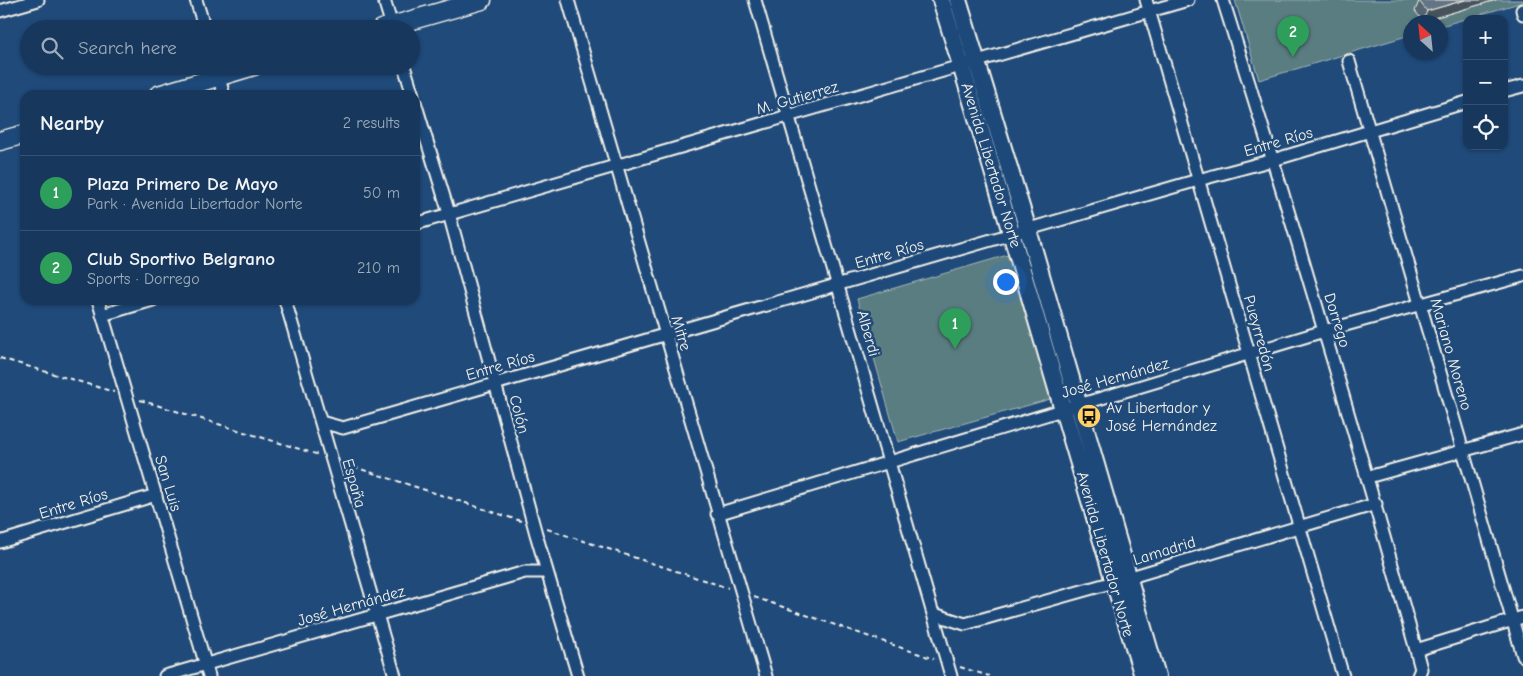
<!DOCTYPE html>
<html lang="en">
<head>
<meta charset="utf-8">
<style>
	:root { --surface:#17385c; --page:#203f62; --text:#f1f3f6; --muted:#9eacbb; --line:#365272; --accent:#d6ab8b }
	body { margin:0; font-family:"Comic Neue",sans-serif; background:var(--page); color:var(--text) }
	.controls { position:absolute; right:15px; top:15px; display:grid; overflow:hidden; border-radius:10px; box-shadow:0 1px 4px #0004 }
	.controls button { width:45px; height:45px; display:grid; place-items:center; padding:0; border:0; border-bottom:1px solid var(--line); background:var(--surface); color:var(--text); font:25px sans-serif }
	.compass { position:absolute; left:1403px; top:15px; width:45px; height:45px; border-radius:50%; background:var(--surface); box-shadow:0 1px 4px #0004; rotate:333deg }
	.you { position:absolute; left:1005px; top:281px; width:18px; height:18px; margin:-12px; border:4px solid #fff; border-radius:50%; background:#1a73e8; box-shadow:0 0 0 8px #1a73e833 }
	.badge { display:grid; place-items:center; width:32px; height:32px; border-radius:50%; background:var(--accent); color:#fff; font-size:16px; font-weight:700 }
	.pin { position:absolute; translate:-50% -41px; filter:drop-shadow(0 1px 2px #0008) }
	.pin::after { content:''; position:absolute; top:26px; width:18px; height:15px; background:inherit; clip-path:polygon(0 0,100% 0,50% 100%) }
	.list { margin:0; padding:0; list-style:none }
	h2 { display:flex; justify-content:space-between; align-items:center; height:65px; margin:0; padding:0 20px; font-size:21px }
	h2 small { font-size:16px; font-weight:400; color:var(--muted) }
	.list li { display:grid; grid-template-columns:32px 1fr auto; gap:15px; align-items:center; box-sizing:border-box; height:75px; padding:0 20px; border-top:1px solid var(--line) }
	.list b { display:block; font-size:19px; white-space:nowrap }
	.list p { margin:0; font-size:16px; white-space:nowrap; color:var(--muted) }
	.list em { font-size:16px; font-style:normal; color:var(--muted) }
	.icon { flex:none; width:28px; height:28px; fill:none; stroke:currentColor; stroke-width:2; stroke-linecap:round; stroke-linejoin:round }
	.map { position:relative; flex:none; width:1523px; height:676px; overflow:hidden }
	.search { position:absolute; background:var(--surface); box-shadow:0 1px 4px #0004; left:20px; top:20px; width:400px; height:55px; display:flex; align-items:center; gap:12px; box-sizing:border-box; padding:0 18px; border-radius:28px; color:var(--muted); font-size:19px }
	.panel { position:absolute; background:var(--surface); box-shadow:0 1px 4px #0004; left:20px; top:90px; width:400px; height:215px; border-radius:15px }
	.map>svg:first-child { display:block }
</style>
</head>
<body>
<div class="map">
<svg width="1523" height="676" viewBox="0 0 1523 676">
	<rect width="100%" height="100%" fill="#1f4a7a"/>
	<filter id="ink" filterUnits="userSpaceOnUse"><feTurbulence type="fractalNoise" baseFrequency=".02" numOctaves="2"/><feDisplacementMap in="SourceGraphic" scale="10" xChannelSelector="R" yChannelSelector="G"/><feConvolveMatrix kernelMatrix="1 2 1 2 8 2 1 2 1" color-interpolation-filters="sRGB"/></filter>
	<g filter="url(#ink)">
		<path fill="#5a7d82" stroke="#a7b7b5" d="M 1235,0 L 1523,0 L 1523,2 L 1441,26 L 1440,22 L 1410,22 L 1410,35 L 1259,80 Z
			M 1011,254 L 1054,398 L 898,442 L 857,299 Z"/>
		<g fill="none" stroke-linecap="round" stroke-linejoin="round">
			<g stroke="#f4f1e8" stroke-width="15">
				<path id="street" d="M 196,0 L 205,29
					M 384,0 L 393,29
					M 568,0 L 766,676
					M 755,0 L 951,676
					M 1146,0 L 1343,676
					M 1223,0 C 1291,216 1355,432 1416,650
					M 1522,10 L 1523,14
					M 0,11 L 38,0
					M 1349,61 L 1523,656
					M 215,66 L 224,95
					M 404,66 L 413,95
					M 1504,91 L 1523,86
					M 415,102 L 448,210 L 536,534 L 578,676
					M 415,224 L 1188,0
					M 98,300 L 209,676
					M 285,300 L 395,676
					M 102,315 L 153,300
					M 321,422 L 343,428 L 1198,180 L 1273,160 L 1467,102
					M 1368,477 L 1523,434
					M 717,514 L 1324,331 L 1523,276
					M 0,542 L 156,495
					M 934,614 L 965,624 L 1114,582 L 1376,504
					M 165,676 L 525,572 L 547,572
					M 1418,676 L 1421,669 L 1416,650 L 1523,617"/>
			</g>
			<g stroke="#f4f1e8" stroke-width="20">
				<path id="secondary" d="M 941,0 C 1011,225 1073,451 1143,676
					M 958,0 L 1028,230 L 1157,676"/>
			</g>
			<g stroke="#f4f1e8" stroke-width="21">
				<path id="primary" d="M 381,29 L 482,0
					M 158,95 L 254,66
					M 0,141 L 25,134"/>
			</g>
			<path stroke="#f4f1e8" stroke-width="2" stroke-dasharray="5 4" stroke-linecap="butt" d="M 0,358 L 114,392
				M 140,400 L 319,455
				M 345,464 L 521,521
				M 547,529 L 728,588
				M 754,597 L 934,659
				M 960,667 L 989,676"/>
			<use href="#street" stroke="#1f4a7a" stroke-width="11"/>
			<use href="#secondary" stroke="#1f4a7a" stroke-width="16"/>
			<use href="#primary" stroke="#1f4a7a" stroke-width="18"/>
		</g>
		<path fill="#566572" stroke="#f4f1e8" d="M 1424,0 L 1496,0 L 1423,21 L 1415,11 L 1419,1 Z"/>
		<path fill="#46525c" stroke="#f4f1e8" d="M 1465,0 L 1496,0 L 1423,21 L 1427,11 Z"/>
		<path fill="#647584" stroke="#f4f1e8" d="M 1424,0 L 1465,0 L 1427,11 L 1419,1 Z"/>
	</g>
	<defs>
		<g id="bus-disc" transform="scale(1.25)"><circle r="9.5" fill="#ffd166" stroke="#1f4a7a"/><path d="M-5-6H5V4H4V6H2V4H-2V6H-4V4H-5ZM-3.5-4V0h7V-4ZM-3.5 1.2v1.5H-2V1.2ZM2 1.2v1.5H3.5V1.2Z" fill="#111"/></g>
	</defs>
	<g fill-rule="evenodd">
		<use href="#bus-disc" x="1089" y="416"/>
	</g>
	<g text-anchor="middle" stroke-width="5" stroke-linejoin="round" paint-order="stroke">
		<g font-size="16" fill="#f4f1e8" stroke="#1f4a7a">
			<text transform="translate(797 97) rotate(-16)" y="6">M. Gutierrez</text>
			<text transform="translate(1278 141) rotate(-16)" y="6">Entre Ríos</text>
			<text transform="translate(992 165) rotate(73)" y="6">Avenida Libertador Norte</text>
			<text transform="translate(889 253) rotate(-16)" y="6">Entre Ríos</text>
			<text transform="translate(1338 320) rotate(73)" y="6">Dorrego</text>
			<text transform="translate(682 333) rotate(74)" y="6">Mitre</text>
			<text transform="translate(869 333) rotate(74)" y="6">Alberdi</text>
			<text transform="translate(1260 333) rotate(74)" y="6">Pueyrredón</text>
			<text transform="translate(1452 354) rotate(74)" y="6">Mariano Moreno</text>
			<text transform="translate(500 365) rotate(-16)" y="6">Entre Ríos</text>
			<text transform="translate(1115 377) rotate(-16)" y="6">José Hernández</text>
			<text transform="translate(520 414) rotate(75)" y="6">Colón</text>
			<text transform="translate(169 483) rotate(73)" y="6">San Luis</text>
			<text transform="translate(355 483) rotate(74)" y="6">España</text>
			<text transform="translate(73 503) rotate(-17)" y="6">Entre Ríos</text>
			<text transform="translate(1164 550) rotate(-17)" y="6">Lamadrid</text>
			<text transform="translate(1106 554) rotate(74)" y="6">Avenida Libertador Norte</text>
			<text transform="translate(351 605) rotate(-16)" y="6">José Hernández</text>
		</g>
		<g font-size="16" fill="#f4f1e8" stroke="#1f4a7a" text-anchor="start">
			<text x="1106" y="413">Av Libertador y<tspan x="1106" dy="18">José Hernández</tspan></text>
		</g>
	</g>
</svg>
<div class="controls">
<button>+</button>
<button>−</button>
<button><svg class="icon" aria-label="locate" viewBox="0 0 24 24"><circle cx="12" cy="12" r="6"/><path d="M12 2v4M12 18v4M2 12h4M18 12h4"/></svg></button>
</div>
<svg class="compass" viewBox="-18 -18 36 36"><path d="M0-13l5 13h-10z" fill="#e53935"/><path d="M0 13l5-13h-10z" fill="#9eacbb"/></svg>
<div class="you"></div>
<div class="pin badge" style="left:955px;top:349px;background:#2e9e5b">1</div>
<div class="pin badge" style="left:1293px;top:57px;background:#2e9e5b">2</div>
<div class="search"><svg class="icon" aria-label="search" viewBox="0 0 24 24"><circle cx="10" cy="10" r="6"/><path d="M15 15l6 6"/></svg>Search here</div>
<section class="panel">
<h2>Nearby<small>2 results</small></h2>
<ul class="list">
<li><span class="badge" style="background:#2e9e5b">1</span><div><b>Plaza Primero De Mayo</b><p>Park · Avenida Libertador Norte</p></div><em>50 m</em></li>
<li><span class="badge" style="background:#2e9e5b">2</span><div><b>Club Sportivo Belgrano</b><p>Sports · Dorrego</p></div><em>210 m</em></li>
</ul>
</section>
</div>
</body>
</html>
